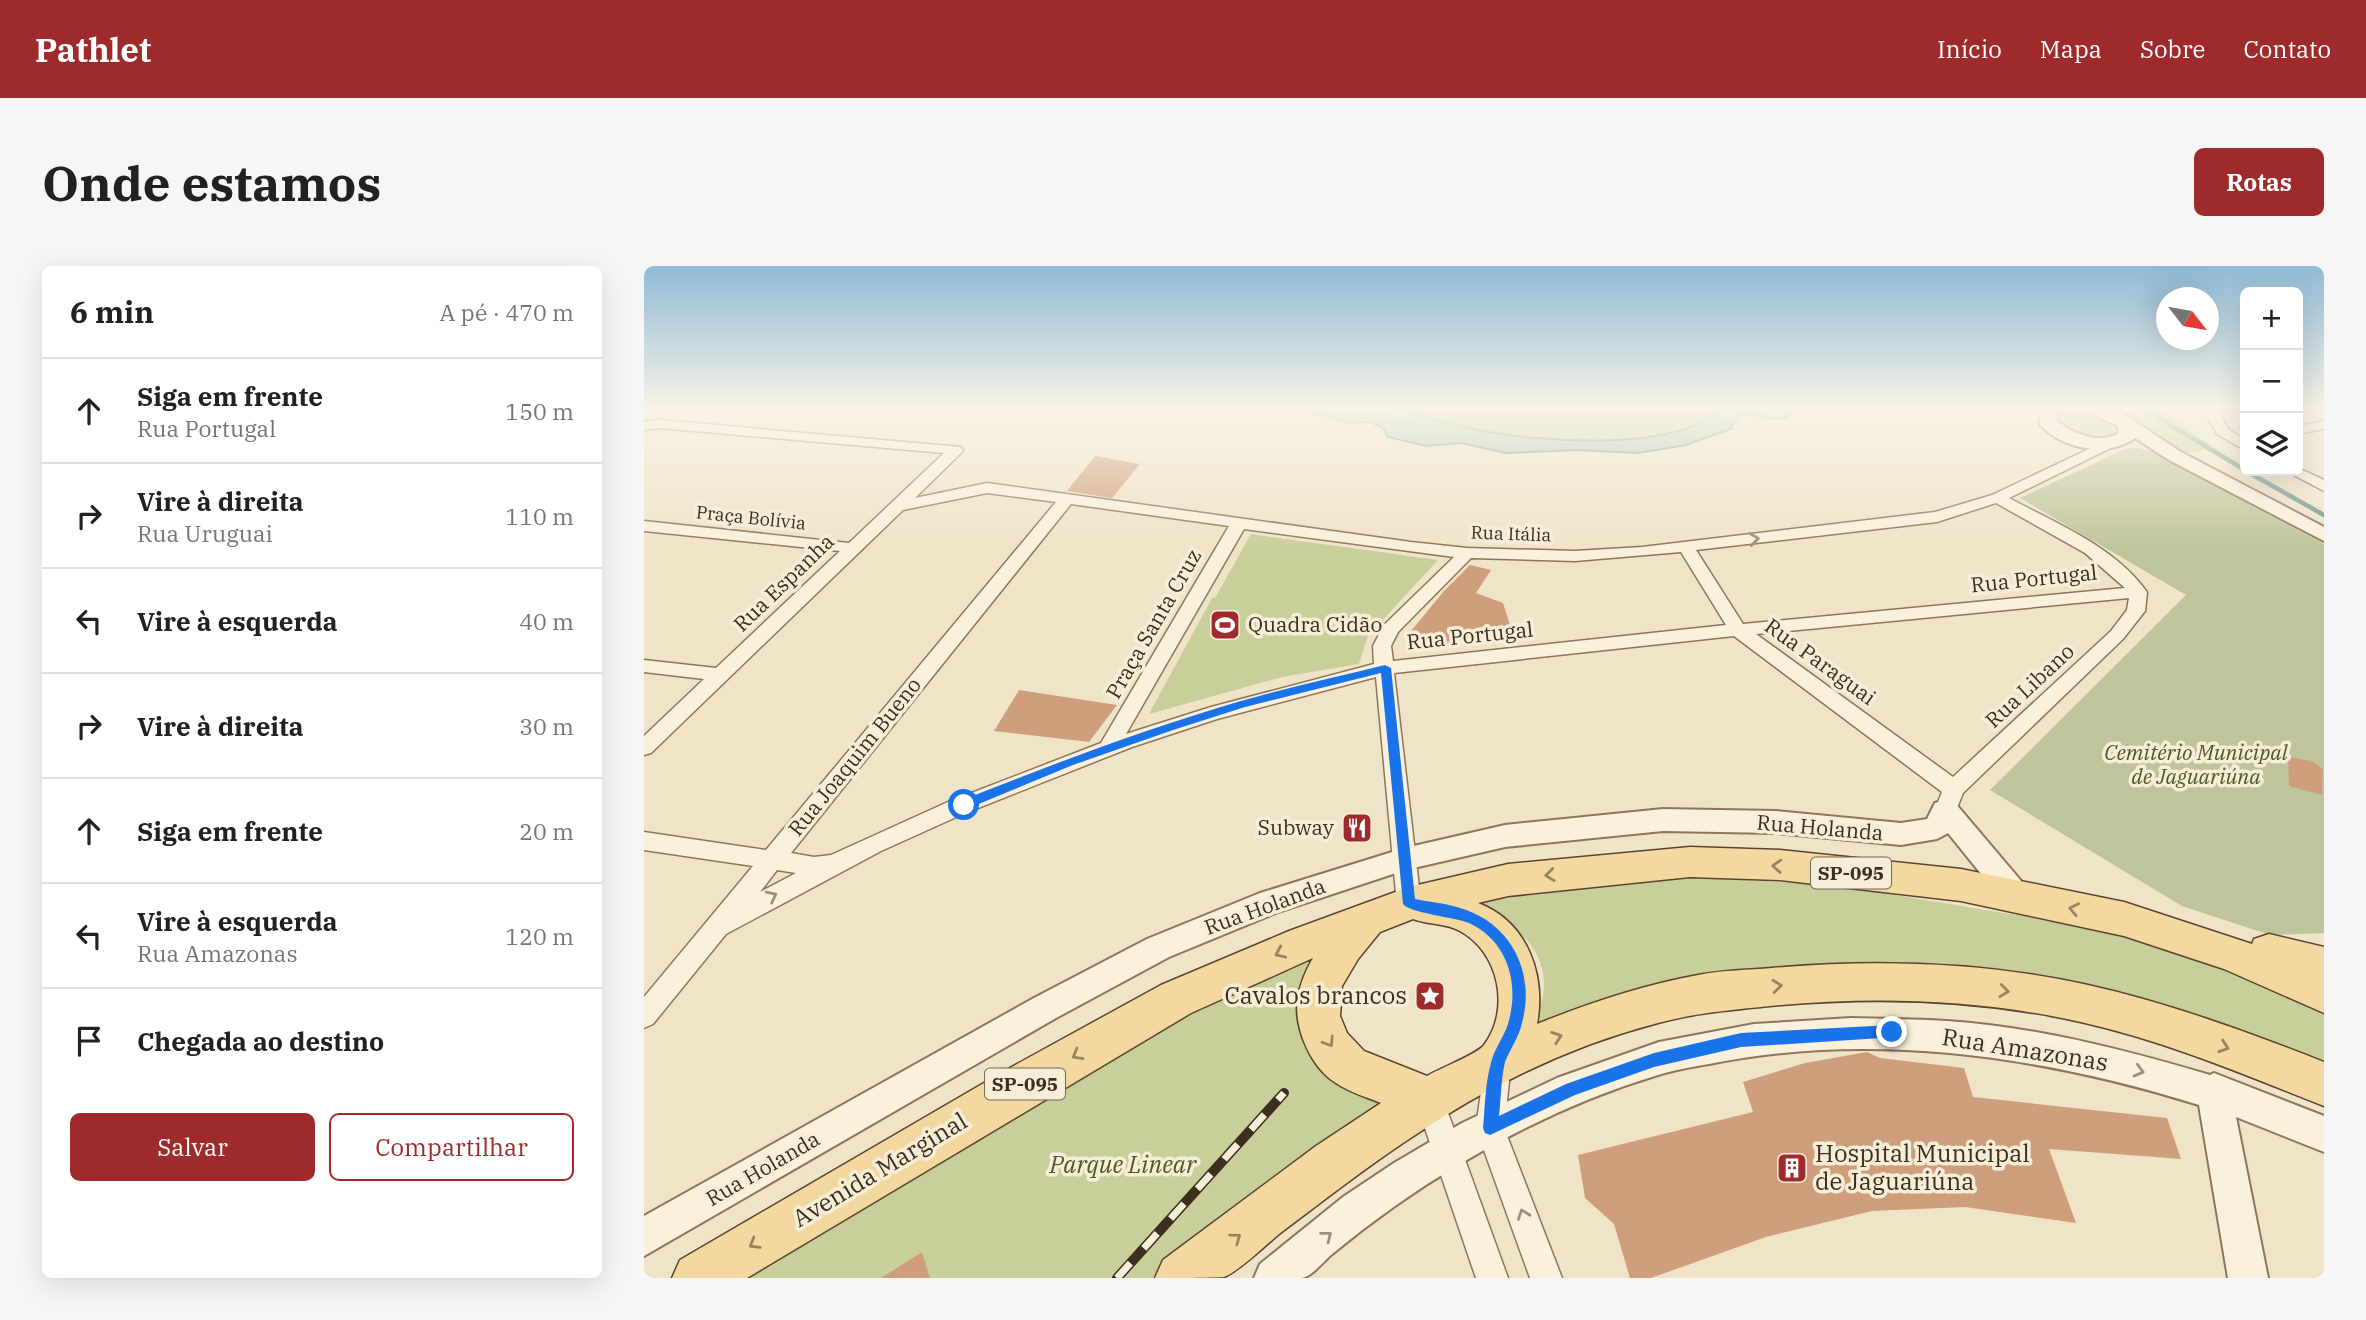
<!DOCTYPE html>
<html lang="pt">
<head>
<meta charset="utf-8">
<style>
	:root { --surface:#fff; --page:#f6f6f6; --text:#202124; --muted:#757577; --line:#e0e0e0; --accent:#9e2a2b }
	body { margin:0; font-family:"IBM Plex Serif",serif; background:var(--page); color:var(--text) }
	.controls { position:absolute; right:21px; top:21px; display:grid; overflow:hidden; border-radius:10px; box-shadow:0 7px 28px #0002 }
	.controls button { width:63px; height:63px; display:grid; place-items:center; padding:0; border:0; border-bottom:2px solid var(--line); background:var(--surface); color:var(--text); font:35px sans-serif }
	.compass { position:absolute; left:1512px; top:21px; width:63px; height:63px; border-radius:50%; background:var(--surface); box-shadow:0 7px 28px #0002; rotate:121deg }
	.stop { position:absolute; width:21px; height:21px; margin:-16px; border:5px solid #1a73e8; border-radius:50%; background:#fff }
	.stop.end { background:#1a73e8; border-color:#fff; box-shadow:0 2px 7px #0008 }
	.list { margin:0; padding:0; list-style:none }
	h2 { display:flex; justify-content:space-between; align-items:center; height:91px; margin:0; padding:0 28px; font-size:30px }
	h2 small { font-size:23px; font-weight:400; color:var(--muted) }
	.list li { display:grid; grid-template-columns:46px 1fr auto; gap:21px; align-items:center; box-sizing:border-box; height:105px; padding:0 28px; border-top:2px solid var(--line) }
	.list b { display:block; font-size:26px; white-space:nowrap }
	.list p { margin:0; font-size:23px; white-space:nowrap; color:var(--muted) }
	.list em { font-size:23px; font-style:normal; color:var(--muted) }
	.actions { display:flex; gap:14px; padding:21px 28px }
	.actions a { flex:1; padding:16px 0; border:2px solid var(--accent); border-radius:10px; text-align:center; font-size:24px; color:var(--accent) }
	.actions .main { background:var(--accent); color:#fff }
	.icon { flex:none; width:38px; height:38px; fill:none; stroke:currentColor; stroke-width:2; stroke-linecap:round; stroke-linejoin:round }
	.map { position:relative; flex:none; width:1680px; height:1012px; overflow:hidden; border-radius:10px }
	header { display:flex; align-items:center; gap:42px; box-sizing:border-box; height:98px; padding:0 35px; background:var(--accent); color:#fff }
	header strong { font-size:33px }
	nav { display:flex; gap:38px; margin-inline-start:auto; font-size:24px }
	.intro { display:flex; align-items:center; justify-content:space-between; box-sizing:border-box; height:168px; padding:0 42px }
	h1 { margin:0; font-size:49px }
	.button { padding:18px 32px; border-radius:10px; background:var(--accent); color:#fff; font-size:24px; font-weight:700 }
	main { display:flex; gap:42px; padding:0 42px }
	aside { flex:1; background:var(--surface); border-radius:10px; box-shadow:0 7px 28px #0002 }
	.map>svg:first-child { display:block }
</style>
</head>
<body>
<header>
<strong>Pathlet</strong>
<nav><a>Início</a><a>Mapa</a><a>Sobre</a><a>Contato</a></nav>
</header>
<div class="intro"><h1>Onde estamos</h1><a class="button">Rotas</a></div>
<main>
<aside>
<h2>6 min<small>A pé · 470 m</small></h2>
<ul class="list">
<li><svg class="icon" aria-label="ahead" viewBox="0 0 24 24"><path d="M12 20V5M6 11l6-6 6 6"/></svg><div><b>Siga em frente</b><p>Rua Portugal</p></div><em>150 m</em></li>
<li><svg class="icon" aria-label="right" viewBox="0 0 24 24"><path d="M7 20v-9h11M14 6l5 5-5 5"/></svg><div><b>Vire à direita</b><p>Rua Uruguai</p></div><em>110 m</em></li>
<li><svg class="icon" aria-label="left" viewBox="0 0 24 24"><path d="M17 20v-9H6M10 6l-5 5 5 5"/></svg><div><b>Vire à esquerda</b></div><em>40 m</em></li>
<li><svg class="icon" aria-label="right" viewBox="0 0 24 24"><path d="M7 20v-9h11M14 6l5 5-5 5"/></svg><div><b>Vire à direita</b></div><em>30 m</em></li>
<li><svg class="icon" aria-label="ahead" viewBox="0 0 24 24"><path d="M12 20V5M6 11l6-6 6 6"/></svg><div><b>Siga em frente</b></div><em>20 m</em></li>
<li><svg class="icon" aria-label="left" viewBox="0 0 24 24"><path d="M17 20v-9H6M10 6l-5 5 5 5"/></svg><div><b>Vire à esquerda</b><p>Rua Amazonas</p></div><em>120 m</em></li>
<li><svg class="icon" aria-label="arrive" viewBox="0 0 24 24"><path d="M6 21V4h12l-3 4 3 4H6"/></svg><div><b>Chegada ao destino</b></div></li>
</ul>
<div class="actions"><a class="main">Salvar</a><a>Compartilhar</a></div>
</aside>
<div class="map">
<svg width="1680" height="1012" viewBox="0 0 1680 1012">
	<rect width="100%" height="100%" fill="#f0e4c8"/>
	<path fill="#c9cf9b" d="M 761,143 L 1078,143 C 1020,197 830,172 761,143 Z
		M 1469,143 L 1528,143 L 1524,148 L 1570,182 L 1544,187 Z
		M 1423,144 L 1452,146 L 1474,159 L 1474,167 C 1455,180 1426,169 1412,154 L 1412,149 Z
		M 607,268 L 794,294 L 724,370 L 715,398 L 638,411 L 505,448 L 568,332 L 571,332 Z
		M 1047,611 L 1189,619 L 1379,650 L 1552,685 L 1680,739 L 1680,803 L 1343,709 L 888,766 C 894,748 903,727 899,708 C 894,673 859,651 830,636 L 957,616 Z
		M 709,662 L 669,751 L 771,831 L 714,865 L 509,1012 L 70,1012 L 383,828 Z"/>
	<path fill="#bfc49a" d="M 1494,182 L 1509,186 L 1680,278 L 1680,667 L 1626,669 L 1538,640 L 1346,524 L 1542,329 L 1376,232 L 1481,183 Z"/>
	<path fill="#a9c4bc" stroke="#6f938a" stroke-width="2" d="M 656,143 C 690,143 725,140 758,143 C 766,143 774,149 783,152 C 798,156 814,159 830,163 C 891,176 1030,187 1078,143 L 1156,143 C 1151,145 1146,150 1141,152 C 1125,156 1110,146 1094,149 L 1087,163 L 1042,179 L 993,187 L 934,184 L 861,187 L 818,177 L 782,180 L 744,171 L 739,162 L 726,156 L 705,157 Z"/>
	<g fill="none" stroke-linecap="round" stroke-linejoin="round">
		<path stroke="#6f938a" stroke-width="4.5" d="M 1500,143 L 1601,204
			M 1602,205 L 1680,249"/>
	</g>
	<path fill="#cf9f7d" d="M 451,190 L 496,198 L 468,232 L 423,225 Z
		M 826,299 L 847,304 L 832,327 L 859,337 L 868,365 L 790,379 L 763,378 L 767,365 L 800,325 Z
		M 375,424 L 473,439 L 445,476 L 350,465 Z
		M 1644,491 L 1668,495 L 1679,503 L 1678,529 L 1645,520 Z
		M 1223,786 L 1236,792 L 1320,802 L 1329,831 L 1523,852 L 1537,893 L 1405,883 L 1432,957 L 1321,941 L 1228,945 L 1122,971 L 1007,1012 L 986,1012 L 970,958 L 941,932 L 934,889 L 1109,846 L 1099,816 L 1161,797 Z
		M 278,986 L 286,1012 L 237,1012 Z"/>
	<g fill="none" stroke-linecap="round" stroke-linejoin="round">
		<g stroke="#8d765c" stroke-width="3">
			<path id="minor" d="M 1560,143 L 1574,143 L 1584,163 L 1601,174 L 1601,184 L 1573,168 Z
				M 16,154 L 317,181 L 319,184 L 317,187 L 271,232 L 343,217 L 767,276 L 823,282 L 931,285 L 998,281 L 1291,246 L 1348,229 L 1468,172 L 1475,176 L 1473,179 L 1365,232 C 1413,258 1470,280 1503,326 L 1501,345 L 1479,373 L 1319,527 L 1313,542 L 1305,544 L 1297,542 L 1294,536 L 1298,526 L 1090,370 L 750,407 L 777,638 L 773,645 L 765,648 L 757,645 L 753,638 L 732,411 L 573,453 L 488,481 L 319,548 L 237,585 L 82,668 L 9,758 L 0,762 L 0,731 L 109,600 L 0,584 L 0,566 L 122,584 L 412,236 L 343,227 L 259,244 L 7,487 L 0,489 L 0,470 L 60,413 L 0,406 L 0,394 L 72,402 L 196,285 L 0,265 L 0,255 L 205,277 L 300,187 L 16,162 L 0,164 L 0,156 ZM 1352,237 L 1441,287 L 1481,322 L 1099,358 L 1052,284 L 1293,256 ZM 427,238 L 585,260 L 457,477 L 304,536 L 187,589 L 170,591 L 147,587 ZM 600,263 L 810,291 L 740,359 L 729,380 L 730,398 L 567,441 L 482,468 ZM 1037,286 L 1082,359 L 749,395 L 747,380 L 754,366 L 827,292 L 931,295 ZM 1485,332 L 1483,344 L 1467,365 L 1309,511 L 1112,368 ZM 133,604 L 152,607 L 116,626 Z
				M 1680,155 L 1680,163 L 1654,168 L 1654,160 Z
				M 1654,202 L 1680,214 L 1680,225 L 1642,205 L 1654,205 Z
				M 854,784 L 863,788 L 867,797 L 860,862 L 918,1012 L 886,1012 L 832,862 L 841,797 L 845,788 Z
				M 785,820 L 795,823 L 799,833 L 864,1012 L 832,1012 L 771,833 L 775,823 Z"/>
		</g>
		<g stroke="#8d765c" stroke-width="4">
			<path id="tertiary" d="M 1398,143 L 1418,143 L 1413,148 L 1413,155 C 1430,168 1455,179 1475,167 L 1474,160 L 1445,147 L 1443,143 L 1475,145 L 1537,186 L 1680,261 L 1680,275 L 1525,194 L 1491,172 C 1465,192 1415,183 1395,157 Z
				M 1301,534 L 1311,537 L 1383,622 L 1388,631 L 1383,640 L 1373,643 L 1363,640 L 1304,567 L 1293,573 L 1257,579 L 1132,567 L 1019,565 L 861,581 L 761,604 L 634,646 L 525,691 L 412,752 L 0,990 L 0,950 L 390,732 L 503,673 L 616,627 L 761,582 L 861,559 L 1019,543 L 1132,545 L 1257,557 L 1283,553 L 1291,537 Z
				M 1207,752 C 1239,753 1271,753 1303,755 C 1393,761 1481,784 1566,809 L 1570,807 L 1680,850 L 1680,886 L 1592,851 L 1624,1012 L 1584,1012 L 1555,839 C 1398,790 1229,765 1065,798 C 1048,801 1030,804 1014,809 C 944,830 878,861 816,898 C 770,925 728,955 687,989 C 679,996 668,1010 658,1012 C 644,1012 625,1012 610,1012 L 616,998 L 699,931 L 750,897 L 818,857 L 913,812 L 1015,776 L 1110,758 Z"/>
		</g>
		<g stroke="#5b4430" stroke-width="3">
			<path id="primary" d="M 1046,581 L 1136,584 L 1317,603 L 1480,636 L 1608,678 L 1610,673 L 1625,668 L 1680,681 L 1680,747 L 1580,703 L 1480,670 L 1317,635 L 1136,614 L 1046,611 L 864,630 L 834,637 C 884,656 902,709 893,758 C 945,737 999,719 1054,709 C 1079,704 1104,704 1128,702 C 1234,693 1340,696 1444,719 C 1525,737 1603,766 1680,796 L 1680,840 C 1601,809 1524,776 1441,757 C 1337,733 1232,730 1126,740 C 1088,744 1051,747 1014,757 C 925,780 844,820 768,871 C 722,901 679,935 635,968 C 622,979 595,1005 580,1011 C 570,1012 525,1012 511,1012 L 519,994 L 672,880 L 737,837 C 722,831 705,826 692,817 C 667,802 649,761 654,732 C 656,718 662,704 669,692 L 547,747 L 103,1012 L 28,1012 L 36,994 L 364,803 L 517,719 L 645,665 L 765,621 L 864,598 ZM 769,653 C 785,659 802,657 816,665 C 855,686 867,743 840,779 C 832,789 796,802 783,810 L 720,785 L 703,767 L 696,750 L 698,720 L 714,693 L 736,666 Z"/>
		</g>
		<use href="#minor" fill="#faf1dc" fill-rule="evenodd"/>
		<use href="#tertiary" fill="#faf1dc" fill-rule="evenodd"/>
		<use href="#primary" fill="#f3d9a0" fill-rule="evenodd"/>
		<g stroke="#3d2e20" stroke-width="10">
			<path id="rail" d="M 473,1012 L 640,827"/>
		</g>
		<use href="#rail" stroke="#f7eed8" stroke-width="7" stroke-dasharray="20" stroke-linecap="butt"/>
	</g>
	<defs><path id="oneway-chevron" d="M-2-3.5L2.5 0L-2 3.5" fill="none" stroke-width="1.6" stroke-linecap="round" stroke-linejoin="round" transform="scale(1.75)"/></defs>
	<g stroke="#9c907e">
		<use href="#oneway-chevron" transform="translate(1110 273) rotate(-7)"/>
		<use href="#oneway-chevron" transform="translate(128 630) rotate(-27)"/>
		<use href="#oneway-chevron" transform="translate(1495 805) rotate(15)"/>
		<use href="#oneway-chevron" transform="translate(879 948) rotate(-110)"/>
		<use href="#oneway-chevron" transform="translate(683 970) rotate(-38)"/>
	</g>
	<g stroke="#988460">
		<use href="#oneway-chevron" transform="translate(1133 600) rotate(-176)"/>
		<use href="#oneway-chevron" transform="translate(906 609) rotate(173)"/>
		<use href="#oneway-chevron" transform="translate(1430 643) rotate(-168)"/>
		<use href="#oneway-chevron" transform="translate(636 687) rotate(156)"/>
		<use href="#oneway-chevron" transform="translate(1133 720) rotate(-6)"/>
		<use href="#oneway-chevron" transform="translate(1360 725) rotate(7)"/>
		<use href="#oneway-chevron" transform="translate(913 771) rotate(-19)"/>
		<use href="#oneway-chevron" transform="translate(685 776) rotate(58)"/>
		<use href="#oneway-chevron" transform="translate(1580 781) rotate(19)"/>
		<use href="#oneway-chevron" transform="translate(433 789) rotate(150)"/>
		<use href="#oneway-chevron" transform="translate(592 972) rotate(-36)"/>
		<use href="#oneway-chevron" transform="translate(110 978) rotate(149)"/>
	</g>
	<linearGradient id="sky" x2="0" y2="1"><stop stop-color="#8fbad6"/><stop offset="0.5" stop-color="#f8f3e6"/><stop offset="1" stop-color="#f8f3e6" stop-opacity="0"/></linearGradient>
	<rect width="1680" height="284" fill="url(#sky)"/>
	<path fill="#1a73e8" d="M 741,399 L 747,402 L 771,633 C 785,636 800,637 813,641 C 866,655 892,705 878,757 C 875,771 866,783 861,796 C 857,813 857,833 855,850 L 922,818 L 1010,787 L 1097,767 L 1248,759 L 1256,766 L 1253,771 L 1097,781 L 1010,801 L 931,829 L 846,869 L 841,867 L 839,862 C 841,841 841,817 847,797 C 850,783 860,771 864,758 C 876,718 864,675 825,657 C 810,651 766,647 759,638 L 737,407 L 601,441 L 529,464 L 429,499 L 325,542 L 316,542 L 315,539 L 316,535 C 409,498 501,463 597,435 C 645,421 693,411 741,399 Z"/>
	<defs>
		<g id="stadium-square" transform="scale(1.575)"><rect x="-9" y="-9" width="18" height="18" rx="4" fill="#9e2a2b" stroke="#f7eed8"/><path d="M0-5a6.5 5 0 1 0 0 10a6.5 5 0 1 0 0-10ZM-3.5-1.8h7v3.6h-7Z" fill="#fff"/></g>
		<g id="restaurant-square" transform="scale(1.575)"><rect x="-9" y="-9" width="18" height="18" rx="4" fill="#9e2a2b" stroke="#f7eed8"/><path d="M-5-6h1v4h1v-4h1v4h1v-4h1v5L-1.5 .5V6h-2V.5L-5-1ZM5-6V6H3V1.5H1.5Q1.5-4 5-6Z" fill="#fff"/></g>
		<g id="sight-square" transform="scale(1.575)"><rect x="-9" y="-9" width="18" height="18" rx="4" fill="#9e2a2b" stroke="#f7eed8"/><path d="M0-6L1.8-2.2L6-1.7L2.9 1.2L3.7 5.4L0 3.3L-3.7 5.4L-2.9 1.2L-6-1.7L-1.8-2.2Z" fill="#fff"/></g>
		<g id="building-square" transform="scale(1.575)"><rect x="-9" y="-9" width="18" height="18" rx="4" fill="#9e2a2b" stroke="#f7eed8"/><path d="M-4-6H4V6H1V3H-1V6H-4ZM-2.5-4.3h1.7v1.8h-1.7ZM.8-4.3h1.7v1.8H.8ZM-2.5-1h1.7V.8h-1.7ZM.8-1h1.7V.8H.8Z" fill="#fff"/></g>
	</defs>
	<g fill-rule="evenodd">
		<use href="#stadium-square" x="581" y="359"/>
		<use href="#restaurant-square" x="713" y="562"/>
		<use href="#sight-square" x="786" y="730"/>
		<use href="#building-square" x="1148" y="902"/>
	</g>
	<g text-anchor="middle" stroke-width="7" stroke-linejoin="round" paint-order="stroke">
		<g font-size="18" fill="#3d2e20" stroke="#f7eed8">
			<text transform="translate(107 252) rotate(6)" y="6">Praça Bolívia</text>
			<text transform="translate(867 268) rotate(2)" y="6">Rua Itália</text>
		</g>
		<g fill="#f7eed8" stroke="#756857" stroke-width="2">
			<rect x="1167" y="591.5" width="80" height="31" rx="5"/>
			<rect x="341" y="802.5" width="80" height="31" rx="5"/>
		</g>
		<g font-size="19" font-weight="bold" fill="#3d2e20">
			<text x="1207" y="614">SP-095</text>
			<text x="381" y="825">SP-095</text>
		</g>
		<g font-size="21" fill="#3d2e20" stroke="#f7eed8">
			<text transform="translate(1390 313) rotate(-6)" y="7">Rua Portugal</text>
			<text transform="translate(140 317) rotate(-44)" y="7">Rua Espanha</text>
			<text transform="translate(510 358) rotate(-60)" y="7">Praça Santa Cruz</text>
			<text transform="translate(826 370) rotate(-6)" y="7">Rua Portugal</text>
			<text transform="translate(1176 396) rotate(36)" y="7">Rua Paraguai</text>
			<text transform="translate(1386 420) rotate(-43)" y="7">Rua Libano</text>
			<text transform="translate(211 491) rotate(-51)" y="7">Rua Joaquim Bueno</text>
			<text transform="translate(1176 562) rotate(5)" y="7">Rua Holanda</text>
			<text transform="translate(621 641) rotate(-20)" y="7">Rua Holanda</text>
			<text transform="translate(119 903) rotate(-30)" y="7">Rua Holanda</text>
		</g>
		<g font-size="21" fill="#3d2e20" stroke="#f7eed8" text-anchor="start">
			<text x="604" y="366">Quadra Cidão</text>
			<text x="690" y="569" text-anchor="end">Subway</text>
		</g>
		<g font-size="21" font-style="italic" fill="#4d5a26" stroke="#f7eed8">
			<text x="1552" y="494">Cemitério Municipal<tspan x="1552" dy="24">de Jaguariúna</tspan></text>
		</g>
		<g font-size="24" fill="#3d2e20" stroke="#f7eed8" text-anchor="end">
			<text x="763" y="738">Cavalos brancos</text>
			<text x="1171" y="896" text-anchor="start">Hospital Municipal<tspan x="1171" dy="28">de Jaguariúna</tspan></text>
		</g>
		<g font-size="24" fill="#3d2e20" stroke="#f7eed8">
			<text transform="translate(1381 784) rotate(9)" y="8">Rua Amazonas</text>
			<text transform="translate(236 904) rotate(-31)" y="8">Avenida Marginal</text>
		</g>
		<g font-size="24" font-style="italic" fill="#4d5a26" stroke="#f7eed8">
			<text x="479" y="907">Parque Linear</text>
		</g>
	</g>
</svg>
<div class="controls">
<button>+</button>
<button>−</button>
<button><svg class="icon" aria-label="layers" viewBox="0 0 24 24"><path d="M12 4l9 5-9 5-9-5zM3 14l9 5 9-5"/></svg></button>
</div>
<svg class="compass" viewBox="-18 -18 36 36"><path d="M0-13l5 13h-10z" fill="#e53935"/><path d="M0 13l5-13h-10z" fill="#757577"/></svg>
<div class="stop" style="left:320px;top:539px"></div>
<div class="stop end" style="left:1248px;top:766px"></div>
</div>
</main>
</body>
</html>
